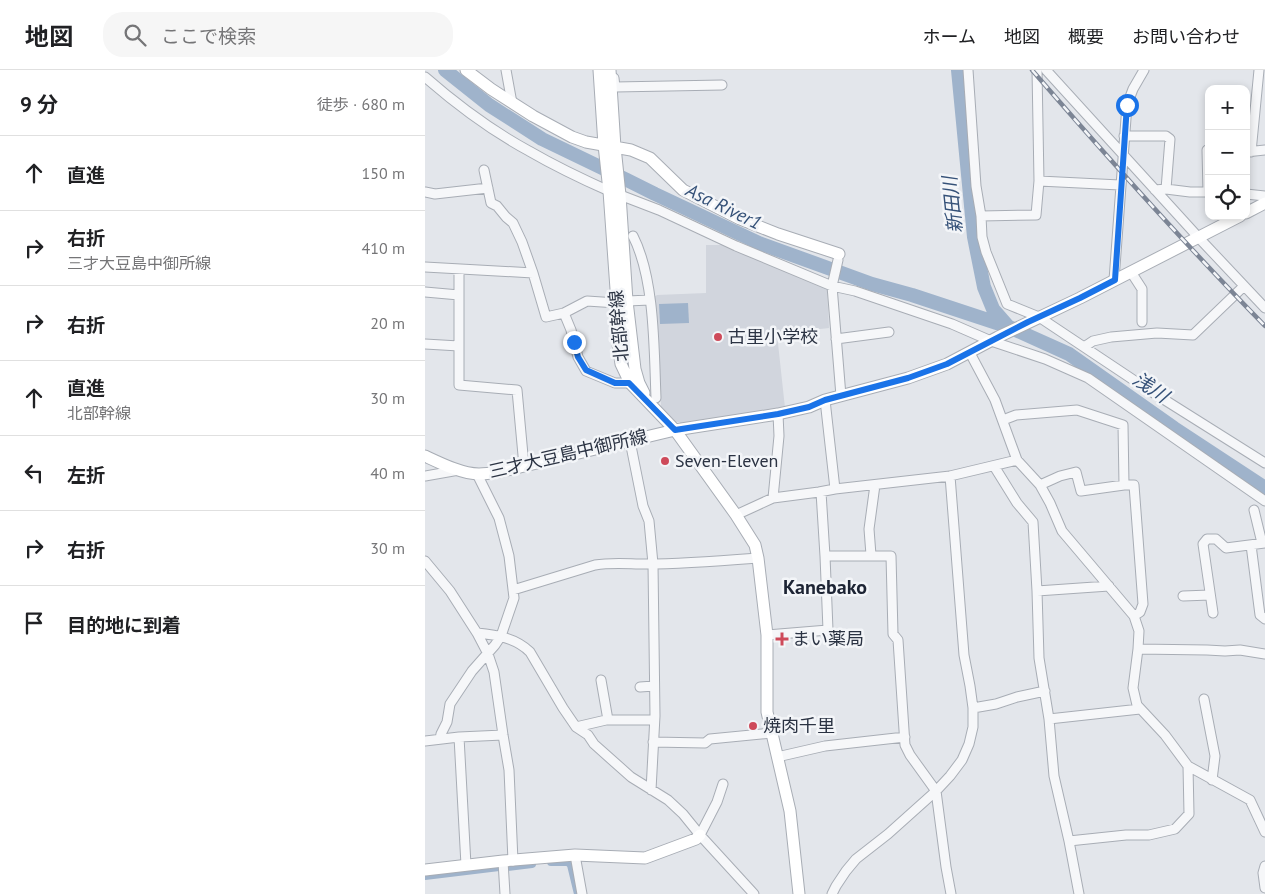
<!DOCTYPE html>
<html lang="ja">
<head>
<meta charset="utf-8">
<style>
	:root { --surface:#fff; --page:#f6f6f6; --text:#202124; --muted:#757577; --line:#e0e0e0 }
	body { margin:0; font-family:"PT Sans","Noto Sans JP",sans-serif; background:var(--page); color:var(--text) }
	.controls { position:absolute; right:15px; top:15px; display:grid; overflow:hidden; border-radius:10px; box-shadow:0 2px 8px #0003 }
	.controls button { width:45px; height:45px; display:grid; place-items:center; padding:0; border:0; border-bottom:1px solid var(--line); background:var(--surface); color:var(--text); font:25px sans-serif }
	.stop { position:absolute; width:15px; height:15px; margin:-11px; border:4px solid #1a73e8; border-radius:50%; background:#fff }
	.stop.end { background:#1a73e8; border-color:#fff; box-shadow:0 1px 5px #0008 }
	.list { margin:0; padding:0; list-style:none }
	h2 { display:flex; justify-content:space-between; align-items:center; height:65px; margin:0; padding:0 20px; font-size:21px }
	h2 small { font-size:16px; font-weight:400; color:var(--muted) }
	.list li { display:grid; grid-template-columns:32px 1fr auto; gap:15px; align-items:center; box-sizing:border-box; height:75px; padding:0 20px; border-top:1px solid var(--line) }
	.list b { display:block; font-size:19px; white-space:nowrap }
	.list p { margin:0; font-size:16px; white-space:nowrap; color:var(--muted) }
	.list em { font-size:16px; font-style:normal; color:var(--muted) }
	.icon { flex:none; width:28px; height:28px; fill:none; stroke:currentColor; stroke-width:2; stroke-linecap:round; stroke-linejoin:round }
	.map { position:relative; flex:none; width:840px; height:824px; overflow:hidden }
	header { display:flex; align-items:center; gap:30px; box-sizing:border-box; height:70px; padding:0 25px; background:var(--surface); border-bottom:1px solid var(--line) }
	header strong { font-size:24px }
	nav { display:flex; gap:28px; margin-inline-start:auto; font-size:18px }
	.search { width:350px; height:45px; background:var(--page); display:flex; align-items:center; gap:12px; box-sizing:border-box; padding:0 18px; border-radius:20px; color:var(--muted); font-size:19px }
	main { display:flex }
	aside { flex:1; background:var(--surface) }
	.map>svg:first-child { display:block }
</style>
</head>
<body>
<header>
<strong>地図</strong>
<div class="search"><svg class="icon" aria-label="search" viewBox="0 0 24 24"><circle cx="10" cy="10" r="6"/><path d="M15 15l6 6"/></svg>ここで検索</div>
<nav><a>ホーム</a><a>地図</a><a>概要</a><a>お問い合わせ</a></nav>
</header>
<main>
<aside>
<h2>9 分<small>徒歩 · 680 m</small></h2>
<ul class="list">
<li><svg class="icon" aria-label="ahead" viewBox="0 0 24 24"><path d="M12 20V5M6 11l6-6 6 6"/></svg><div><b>直進</b></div><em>150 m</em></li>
<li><svg class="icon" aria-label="right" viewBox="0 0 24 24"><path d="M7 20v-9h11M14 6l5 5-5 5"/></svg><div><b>右折</b><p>三才大豆島中御所線</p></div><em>410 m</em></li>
<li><svg class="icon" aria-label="right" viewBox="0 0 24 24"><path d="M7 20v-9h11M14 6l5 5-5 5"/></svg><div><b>右折</b></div><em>20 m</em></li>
<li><svg class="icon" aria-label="ahead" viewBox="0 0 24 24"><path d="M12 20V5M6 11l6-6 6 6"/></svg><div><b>直進</b><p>北部幹線</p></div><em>30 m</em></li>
<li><svg class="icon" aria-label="left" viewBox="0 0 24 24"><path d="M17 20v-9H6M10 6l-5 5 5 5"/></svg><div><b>左折</b></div><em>40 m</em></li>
<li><svg class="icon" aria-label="right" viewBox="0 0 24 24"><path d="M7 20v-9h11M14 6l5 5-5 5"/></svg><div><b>右折</b></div><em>30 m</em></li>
<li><svg class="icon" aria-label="arrive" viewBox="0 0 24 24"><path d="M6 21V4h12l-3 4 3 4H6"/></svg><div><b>目的地に到着</b></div></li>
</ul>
</aside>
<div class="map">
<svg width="840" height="824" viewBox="0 0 840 824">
	<rect width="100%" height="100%" fill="#e3e6eb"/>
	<path fill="#d1d5dd" d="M 281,175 L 299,175 L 402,217 L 404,258 L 352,264 L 360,338 L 255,354 L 255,352 L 251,352 L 236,337 L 234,270 L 229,227 L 232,225 L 281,223 Z"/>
	<path fill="#9fb3cb" d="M 263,233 L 264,253 L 235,254 L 234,234 Z"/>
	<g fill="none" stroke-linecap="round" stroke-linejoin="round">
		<path stroke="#9fb3cb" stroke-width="8" d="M 126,792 L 143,792 L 146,795 L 153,824
			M 82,797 L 107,794
			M 0,806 L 74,797"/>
		<path stroke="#9fb3cb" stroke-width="14" d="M 20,0 L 64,35 L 117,69 L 202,110 L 230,124 L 334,173 L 447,214 L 487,225 L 584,257 L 644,284 L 749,358 L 840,418
			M 533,0 L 549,167 L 559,217 L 568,239 L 582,255"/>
		<g stroke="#a8adb5" stroke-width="11">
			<path id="street" d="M 81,0 L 87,33
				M 543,0 L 551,116 L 556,146 L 557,167 L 561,182 L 582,234 L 614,247 L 716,315 L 840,393
				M 621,0 L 774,168 L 840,238
				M 0,7 C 32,35 67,61 104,81 C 130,96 157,109 184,121
				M 189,8 L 190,17 L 297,15
				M 699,66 L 741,66 L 745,69 L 741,119 L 730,120
				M 782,80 L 783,122
				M 821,82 L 840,80
				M 826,82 L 834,0
				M 59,100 L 66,133 L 72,136 L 81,147 L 88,153 L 97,172 L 108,203
				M 614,111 L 695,115
				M 741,119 L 765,122 L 784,122
				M 0,122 L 10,124 L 63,118
				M 821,124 L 840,126
				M 195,125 L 234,140 L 311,176 L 407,216 L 430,221 L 527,254 L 566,271 L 620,289 L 663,308 L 840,431
				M 556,146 L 611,145 L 614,111 L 612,0
				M 208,166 C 230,209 229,280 231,328
				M 413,190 L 407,216 L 416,326
				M 0,197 L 108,203 L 121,247 L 139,243 L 146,260 L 153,287 L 161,301 L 190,313 L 205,313
				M 34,200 L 34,276
				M 706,202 L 717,219 L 717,252
				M 689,210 L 702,35 L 708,19 L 719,0
				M 0,222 L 34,225
				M 202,231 L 225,230
				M 139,243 L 162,231 L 192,233
				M 411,269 L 464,262
				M 0,274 L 34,276 L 34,315 L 92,320 L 99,396
				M 659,277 L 668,271 L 686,267 L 732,263 L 768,265 L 819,216
				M 545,283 L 570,330 L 592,390 L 615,415 L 625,433 L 637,461 L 709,546 L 714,561 L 713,579 L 708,618 L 712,635 L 740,665 L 763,696 L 825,730 L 840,762
				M 400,330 L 410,419
				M 578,350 L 591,345 L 652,340 L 698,355 L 699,415
				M 205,371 L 218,436 L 224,451 L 228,494 L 230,646 L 226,720
				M 569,396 L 592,433 L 608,452 L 612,521
				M 0,406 L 34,400
				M 615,415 L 635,406 L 651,402 L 656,421 L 699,415 L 709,415 L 718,534 L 715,542 L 709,546
				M 348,428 L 354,366 L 353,344
				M 829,440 L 837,473
				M 311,445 L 348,428 L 394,422 L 410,419 L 525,406 L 592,390
				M 826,475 L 835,545 L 840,549
				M 446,485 L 444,459 L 450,415
				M 400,486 L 466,486 L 468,564 L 473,570 L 480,675 L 485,685 L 511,721 L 521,797 L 526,824
				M 0,491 L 25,521 L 52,563 L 63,584 L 69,602 L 78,665 L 84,700 L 88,791
				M 88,520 L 170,495 C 187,492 204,494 221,494 C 258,494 295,491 333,488
				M 758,526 L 785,525
				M 788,543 L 778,474 L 782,469 L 791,469 L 801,478 L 840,473
				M 52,563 C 72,565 91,568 105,582 L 138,638 L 151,657 L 163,665 L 169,674 L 206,707 L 243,730 L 258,744 L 275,765 L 329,824
				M 342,565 L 403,560 L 400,486 L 396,422
				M 713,579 L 782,580 L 800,581 L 815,580 L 840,584
				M 176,610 L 183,650
				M 215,617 L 229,616
				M 779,629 L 790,686 L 787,710
				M 548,638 L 571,634 L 592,627 L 620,621
				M 624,649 L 715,639
				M 151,657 L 181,650 L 229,650
				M 34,667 L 41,795
				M 15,669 L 16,664 L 22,652 L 25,634 L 47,601 L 70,575 L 76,566 L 89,528 L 84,486 L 74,448 L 52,404
				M 0,671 L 34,667 L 78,665
				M 228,672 L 280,673 L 285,669 L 347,663
				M 352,687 L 400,676 L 480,667
				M 275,765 L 292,732 L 298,714
				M 644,771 L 701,765 L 724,765 L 750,759 L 764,744 L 763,696
				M 150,785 L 157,824
				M 78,791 L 80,824
				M 840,796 L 838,803 L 840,818
				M 407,824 L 411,816 L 421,801 L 431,789 L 463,764 L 511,721 L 525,706 L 537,690 L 544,674 L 548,657 L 548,638 L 545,616 L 539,585 L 525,406
				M 654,824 L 644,771 L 629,706 L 624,649 L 614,588 L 612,521 L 684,516"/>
		</g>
		<g stroke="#a8adb5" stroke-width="13">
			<path id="secondary" d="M 41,0 L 66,19 L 108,46 L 147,67 L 161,72 L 206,80 L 225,88 L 258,120 L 315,149 L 353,164 L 414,184
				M 174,0 L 179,75 L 184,121 L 192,233 L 193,274 L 196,294 L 205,313 L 250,360 L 311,445 L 330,475 L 333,488 L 342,565 L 342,642 L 365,741 L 374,824
				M 185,0 L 190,77 L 195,125 L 202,231 L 210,299 L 214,313 L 219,323
				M 821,143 L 840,133
				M 0,386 C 15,393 37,404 54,404 C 60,404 67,403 74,402 L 250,360 L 353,344 L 384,337 L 400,330 L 483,308 L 522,294 L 573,267 L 655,228 L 815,146
				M 0,800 L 78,791 L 150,785 L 220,788 L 271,769 L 275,765"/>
		</g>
		<use href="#street" stroke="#f6f7f9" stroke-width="9"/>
		<use href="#secondary" stroke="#fff" stroke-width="11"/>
		<g stroke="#7c8595" stroke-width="4.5">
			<path id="rail" d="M 607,0 C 682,87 759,173 840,256"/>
		</g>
		<use href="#rail" stroke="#f3f5f8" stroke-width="2.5" stroke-dasharray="8" stroke-linecap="butt"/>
	</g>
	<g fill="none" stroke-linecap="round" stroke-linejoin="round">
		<path stroke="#1a73e8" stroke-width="6" d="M 149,272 L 153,287 L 161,300 L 190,313 L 204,313 L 250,360 L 353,344 L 384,337 L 400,330 L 483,308 L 522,294 L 603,252 L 655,228 L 690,210 L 702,35"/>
	</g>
	<g fill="#ce4a5a" stroke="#f3f5f8" stroke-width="2">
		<circle cx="293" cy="267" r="5"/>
		<circle cx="240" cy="391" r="5"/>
		<path d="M354.5 561.5h5v5h5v5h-5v5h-5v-5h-5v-5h5z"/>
		<circle cx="328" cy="656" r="5"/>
	</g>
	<g text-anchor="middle" stroke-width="5" stroke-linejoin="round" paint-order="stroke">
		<g font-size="18" fill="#2b3343" stroke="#f3f5f8">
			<text transform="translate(194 256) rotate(-95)" y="6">北部幹線</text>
			<text transform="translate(143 384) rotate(-13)" y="6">三才大豆島中御所線</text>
		</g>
		<g font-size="18" fill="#2b3343" stroke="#f3f5f8" text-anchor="start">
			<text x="303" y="273">古里小学校</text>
			<text x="250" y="397">Seven-Eleven</text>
			<text x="367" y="575">まい薬局</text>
			<text x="338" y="662">焼肉千里</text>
		</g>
		<g font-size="19" font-style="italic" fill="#355178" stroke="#f3f5f8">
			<text transform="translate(527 135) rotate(-96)" y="7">新田川</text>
			<text transform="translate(299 136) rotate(26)" y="7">Asa River1</text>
			<text transform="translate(726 317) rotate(34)" y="7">浅川</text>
		</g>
		<g font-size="20" font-weight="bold" fill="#1d2434" stroke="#f3f5f8">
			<text x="400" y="524">Kanebako</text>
		</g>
	</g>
</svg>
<div class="controls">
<button>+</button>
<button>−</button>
<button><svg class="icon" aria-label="locate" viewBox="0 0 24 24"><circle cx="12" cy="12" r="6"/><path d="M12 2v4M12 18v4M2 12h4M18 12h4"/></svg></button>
</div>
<div class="stop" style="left:702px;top:35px"></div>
<div class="stop end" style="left:149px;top:272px"></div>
</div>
</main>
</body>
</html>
